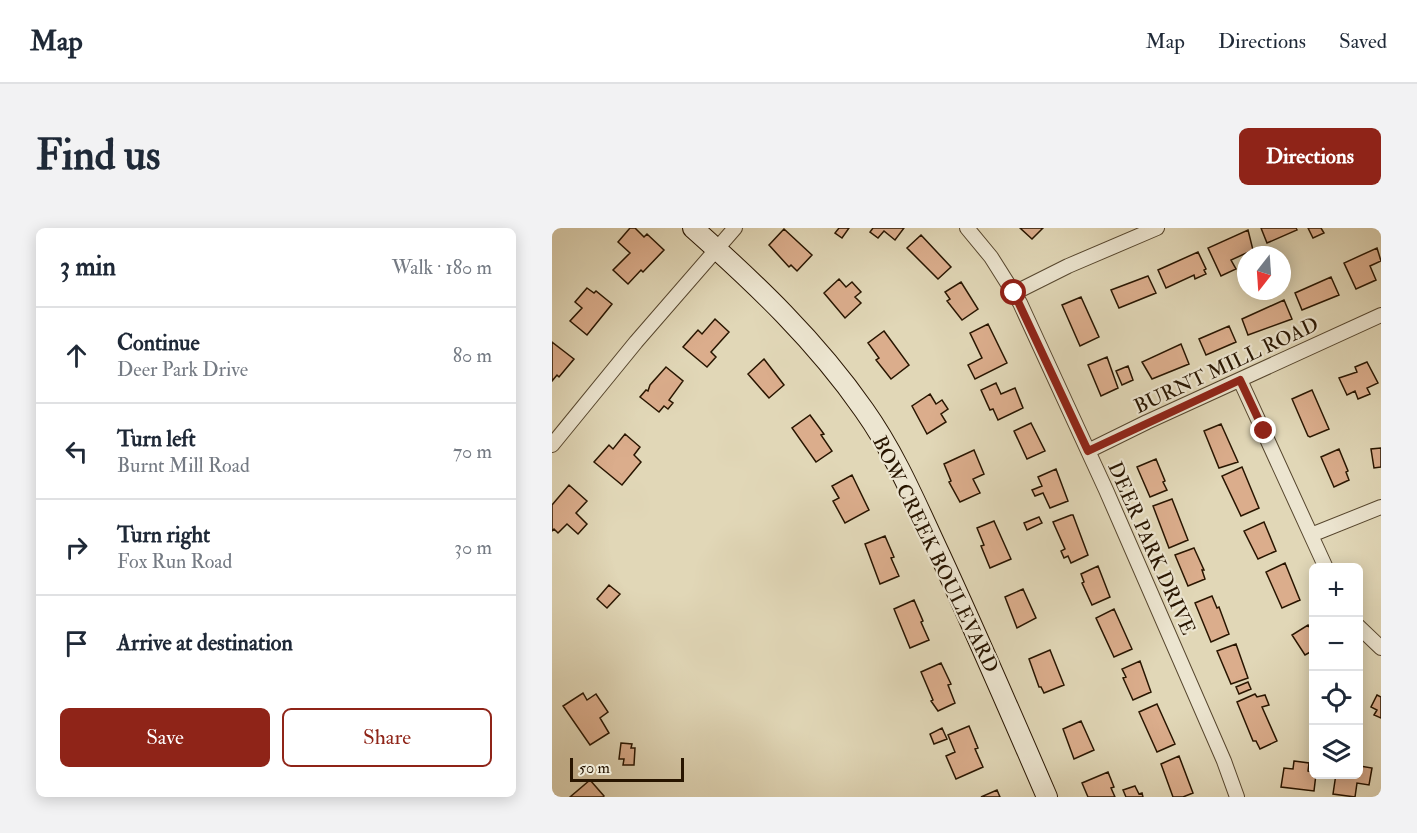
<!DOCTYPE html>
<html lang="en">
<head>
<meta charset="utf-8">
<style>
	:root { --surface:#fff; --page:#f2f2f3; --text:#1f2937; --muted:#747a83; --line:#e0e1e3; --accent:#8f2418 }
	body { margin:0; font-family:"IM FELL Double Pica",serif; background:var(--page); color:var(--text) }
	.controls { position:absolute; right:18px; bottom:18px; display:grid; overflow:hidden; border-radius:9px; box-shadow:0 3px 15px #0003 }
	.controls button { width:54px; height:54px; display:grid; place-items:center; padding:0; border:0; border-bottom:2px solid var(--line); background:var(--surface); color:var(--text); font:30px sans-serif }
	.compass { position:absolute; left:685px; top:18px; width:54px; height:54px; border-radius:50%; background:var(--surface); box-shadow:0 3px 15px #0003; rotate:197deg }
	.scale { position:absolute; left:18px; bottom:15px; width:114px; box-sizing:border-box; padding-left:6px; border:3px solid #281500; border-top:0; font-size:16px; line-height:21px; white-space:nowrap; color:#281500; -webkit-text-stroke:4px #ece5d0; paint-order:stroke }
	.stop { position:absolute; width:18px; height:18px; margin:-14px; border:4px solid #8f2418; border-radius:50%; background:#fff }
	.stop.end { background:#8f2418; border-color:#fff; box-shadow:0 2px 6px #0008 }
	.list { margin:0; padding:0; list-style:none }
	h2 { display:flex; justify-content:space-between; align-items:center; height:78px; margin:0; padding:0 24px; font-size:26px }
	h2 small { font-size:20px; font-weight:400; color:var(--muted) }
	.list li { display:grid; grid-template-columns:39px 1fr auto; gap:18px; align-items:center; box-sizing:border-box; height:96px; padding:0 24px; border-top:2px solid var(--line) }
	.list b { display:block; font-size:22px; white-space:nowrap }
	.list p { margin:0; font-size:20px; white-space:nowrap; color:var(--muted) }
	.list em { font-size:20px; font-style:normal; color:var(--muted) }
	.actions { display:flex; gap:12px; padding:18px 24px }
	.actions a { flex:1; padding:14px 0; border:2px solid var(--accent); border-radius:9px; text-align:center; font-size:21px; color:var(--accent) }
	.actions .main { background:var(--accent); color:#fff }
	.icon { flex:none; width:33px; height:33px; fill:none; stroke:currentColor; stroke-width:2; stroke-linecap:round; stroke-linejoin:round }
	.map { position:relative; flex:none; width:829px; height:569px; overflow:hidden; border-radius:9px }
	header { display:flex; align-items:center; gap:36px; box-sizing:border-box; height:84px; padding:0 30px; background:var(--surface); border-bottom:2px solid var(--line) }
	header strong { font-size:28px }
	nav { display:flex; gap:33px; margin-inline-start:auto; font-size:21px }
	.intro { display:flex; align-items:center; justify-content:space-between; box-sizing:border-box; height:144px; padding:0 36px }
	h1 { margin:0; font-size:42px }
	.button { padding:15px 27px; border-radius:9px; background:var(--accent); color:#fff; font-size:21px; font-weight:700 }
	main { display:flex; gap:36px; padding:0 36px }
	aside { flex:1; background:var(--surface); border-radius:9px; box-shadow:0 3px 15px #0003 }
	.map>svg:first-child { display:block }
</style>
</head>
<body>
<header>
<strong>Map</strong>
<nav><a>Map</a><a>Directions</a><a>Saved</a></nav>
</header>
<div class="intro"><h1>Find us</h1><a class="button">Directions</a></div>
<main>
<aside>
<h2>3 min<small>Walk · 180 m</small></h2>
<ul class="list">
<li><svg class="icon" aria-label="ahead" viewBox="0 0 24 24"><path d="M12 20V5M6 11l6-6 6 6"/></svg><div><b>Continue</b><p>Deer Park Drive</p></div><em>80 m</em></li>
<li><svg class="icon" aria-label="left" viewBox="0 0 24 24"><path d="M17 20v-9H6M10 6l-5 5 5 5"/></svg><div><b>Turn left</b><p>Burnt Mill Road</p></div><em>70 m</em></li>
<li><svg class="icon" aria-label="right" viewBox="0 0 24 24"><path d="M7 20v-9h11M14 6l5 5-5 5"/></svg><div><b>Turn right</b><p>Fox Run Road</p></div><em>30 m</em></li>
<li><svg class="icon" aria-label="arrive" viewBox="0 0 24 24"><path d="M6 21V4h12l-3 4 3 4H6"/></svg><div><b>Arrive at destination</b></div></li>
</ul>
<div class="actions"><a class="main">Save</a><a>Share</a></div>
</aside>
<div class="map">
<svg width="829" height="569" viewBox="0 0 829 569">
	<rect width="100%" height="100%" fill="#e1d7b7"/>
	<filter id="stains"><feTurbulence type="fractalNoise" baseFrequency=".00333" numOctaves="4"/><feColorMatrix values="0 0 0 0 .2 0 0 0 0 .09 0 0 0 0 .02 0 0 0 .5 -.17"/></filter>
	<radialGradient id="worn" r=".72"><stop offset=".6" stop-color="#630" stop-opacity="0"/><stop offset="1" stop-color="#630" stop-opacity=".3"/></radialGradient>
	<path fill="#dbad8c" stroke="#281500" stroke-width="1.5" d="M 78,0 L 83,0 L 92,9 L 95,6 L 112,22 L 91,44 L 89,42 L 76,56 L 61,42 L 78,25 L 66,14 Z
		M 287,0 L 297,0 L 290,10 L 283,5 Z
		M 321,0 L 352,0 L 343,12 L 332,3 L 326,10 L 318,4 Z
		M 468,0 L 491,0 L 480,11 Z
		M 709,0 L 744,0 L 745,2 L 715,15 Z
		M 756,0 L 769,0 L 772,5 L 761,10 Z
		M 232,1 L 260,27 L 245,43 L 239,37 L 237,39 L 217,17 Z
		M 696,2 L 701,22 L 679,32 L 684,41 L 669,48 L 656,20 Z
		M 369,7 L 399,39 L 386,51 L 355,20 Z
		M 825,20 L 829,33 L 818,38 L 824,52 L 804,61 L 792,35 Z
		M 646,24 L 654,41 L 652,42 L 654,46 L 643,51 L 642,47 L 614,60 L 606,42 Z
		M 596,48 L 604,65 L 567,80 L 559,62 Z
		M 779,49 L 787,67 L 750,82 L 743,65 Z
		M 287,51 L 294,59 L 300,54 L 309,64 L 303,69 L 309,75 L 293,90 L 272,65 Z
		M 409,54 L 426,81 L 410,92 L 395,73 L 398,71 L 393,64 Z
		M 35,60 L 42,65 L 44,63 L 60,76 L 35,107 L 18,93 L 30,80 L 23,74 Z
		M 529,69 L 547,109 L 528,118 L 510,77 Z
		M 732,72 L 740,91 L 696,107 L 690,91 Z
		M 163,91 L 177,104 L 159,124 L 164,129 L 155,139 L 131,119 L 146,102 L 150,106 Z
		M 436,96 L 455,135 L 423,151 L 416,137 L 430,130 L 418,105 Z
		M 677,98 L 684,114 L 654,127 L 647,111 Z
		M 332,103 L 357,137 L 339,151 L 324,132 L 327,130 L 316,115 Z
		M 0,114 L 22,131 L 7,149 L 5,147 L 0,153 Z
		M 629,116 L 637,136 L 600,151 L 590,134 Z
		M 555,129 L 566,160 L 549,168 L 536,137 Z
		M 212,131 L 232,157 L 217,170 L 196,146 Z
		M 815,134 L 826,155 L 815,160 L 818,166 L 806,171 L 803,163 L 795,167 L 787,150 L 805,144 L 803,139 Z
		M 576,138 L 581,152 L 570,157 L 564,143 Z
		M 114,139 L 131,153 L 117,172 L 121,175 L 116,181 L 112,178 L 107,184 L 88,169 L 94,162 L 96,163 L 98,157 Z
		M 444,155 L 449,166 L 463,160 L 471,180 L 446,192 L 441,181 L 438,182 L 429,162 Z
		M 760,162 L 777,201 L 758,209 L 756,208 L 740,171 Z
		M 378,166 L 384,176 L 390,172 L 396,181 L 389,186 L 394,194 L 375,206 L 360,178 Z
		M 258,187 L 272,206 L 269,207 L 280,223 L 264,234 L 240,200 Z
		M 479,195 L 493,223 L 475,231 L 462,203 Z
		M 669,196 L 686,234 L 667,240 L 652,203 Z
		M 73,206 L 88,219 L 82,227 L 89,234 L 70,257 L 42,234 L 57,217 L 61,221 Z
		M 829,220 L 829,239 L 822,240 L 819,221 Z
		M 787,221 L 796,243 L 794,244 L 797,252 L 782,259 L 769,229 Z
		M 422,222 L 432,246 L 421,251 L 428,265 L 408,274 L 397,254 L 399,253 L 392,236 Z
		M 604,231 L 613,253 L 611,254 L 615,262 L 598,269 L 585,239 Z
		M 690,239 L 707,280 L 689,288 L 670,248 Z
		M 504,241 L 516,273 L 498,280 L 491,265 L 483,268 L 480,262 L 490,258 L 486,249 Z
		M 300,247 L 317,282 L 293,295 L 281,273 L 287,270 L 280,258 Z
		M 17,257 L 35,273 L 24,285 L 35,296 L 26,306 L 15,296 L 6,305 L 2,301 L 0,303 L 0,277 Z
		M 620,271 L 636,312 L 617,320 L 601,278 Z
		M 519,287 L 521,287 L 536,327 L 519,335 L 516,328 L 512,330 L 509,323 L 513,321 L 501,294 Z
		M 487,289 L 490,295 L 475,302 L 472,295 Z
		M 442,293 L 459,331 L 438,340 L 429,318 L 432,317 L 425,300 Z
		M 712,294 L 724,323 L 706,331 L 692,303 Z
		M 333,308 L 342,329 L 339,330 L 347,348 L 328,356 L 313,316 Z
		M 642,320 L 652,342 L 650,342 L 653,351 L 636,358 L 623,327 Z
		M 733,335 L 748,372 L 730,380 L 714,344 Z
		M 546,338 L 558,369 L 540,377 L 530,355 L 532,354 L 529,346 Z
		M 57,357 L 68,366 L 55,380 L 45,371 Z
		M 471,361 L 484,390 L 465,400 L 453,369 Z
		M 660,368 L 665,380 L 667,379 L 677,406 L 659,414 L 643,375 Z
		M 362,372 L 371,393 L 369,394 L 377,412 L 358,420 L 342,381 Z
		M 562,381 L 580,421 L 562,429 L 544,390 Z
		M 756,397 L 762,406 L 762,422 L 753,427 L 740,407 Z
		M 684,416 L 696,450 L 679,456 L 665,423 Z
		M 498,422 L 512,457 L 492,465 L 489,459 L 487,459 L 477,431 Z
		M 588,433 L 599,464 L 581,472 L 571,450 L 574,449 L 570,441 Z
		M 389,435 L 399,456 L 396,457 L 403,475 L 386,483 L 379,473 L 381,472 L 369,444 Z
		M 696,454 L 699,461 L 687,466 L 684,459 Z
		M 31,465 L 35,472 L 44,466 L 56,484 L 48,490 L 57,505 L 38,517 L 11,478 Z
		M 703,466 L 705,469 L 713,467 L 717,477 L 710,479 L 725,513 L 708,521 L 704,513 L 701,513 L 685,474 Z
		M 825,467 L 829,469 L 829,490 L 822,487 L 825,482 L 819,479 Z
		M 605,476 L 623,516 L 605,524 L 587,484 Z
		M 529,493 L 542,522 L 522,531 L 511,501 Z
		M 417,498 L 426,520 L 423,521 L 431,539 L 404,551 L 394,528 L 403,524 L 396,507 Z
		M 390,500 L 395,511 L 382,516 L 378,506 Z
		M 69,515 L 80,516 L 79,520 L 83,520 L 82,537 L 71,537 L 72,531 L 67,531 Z
		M 627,528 L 641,565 L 631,569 L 621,569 L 609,536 Z
		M 742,533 L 757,535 L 756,543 L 764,546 L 762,563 L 729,559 L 732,540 L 741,541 Z
		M 808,538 L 820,540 L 817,557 L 805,555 L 803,569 L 781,566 L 784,546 L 806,546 Z
		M 556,544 L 562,559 L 559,560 L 563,569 L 536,569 L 530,555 Z
		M 38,552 L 52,568 L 51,569 L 18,569 Z
		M 583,558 L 587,566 L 590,565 L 591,569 L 574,569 L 571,562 Z
		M 445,562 L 448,569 L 429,569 Z"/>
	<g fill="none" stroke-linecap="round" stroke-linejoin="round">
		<g stroke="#56462e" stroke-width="16">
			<path id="street" d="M 415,0 L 439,29 L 468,75 L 554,262 L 672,533 L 685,569
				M 462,65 L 516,38 L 605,0
				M 688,152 L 774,340
				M 0,217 L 84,114 L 183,0
				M 536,223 L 595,194 L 829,87
				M 759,307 L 829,279
				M 806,398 L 829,420"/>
		</g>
		<g stroke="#281500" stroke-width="22">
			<path id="secondary" d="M 141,0 C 204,56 264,113 312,182 C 344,227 365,278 388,327 C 425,407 460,488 495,569"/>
		</g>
		<use href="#street" stroke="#ece5d0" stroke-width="14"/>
		<use href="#secondary" stroke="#ece5d0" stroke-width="20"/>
	</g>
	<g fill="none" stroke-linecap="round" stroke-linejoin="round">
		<path stroke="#8f2418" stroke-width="8" d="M 462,65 L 536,223 L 688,152 L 712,203"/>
	</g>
	<g text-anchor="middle" stroke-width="4.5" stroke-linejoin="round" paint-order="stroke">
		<g font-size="20" fill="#281500" stroke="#ece5d0">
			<text transform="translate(674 137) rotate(-25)" y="7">BURNT MILL ROAD</text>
			<text transform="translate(600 320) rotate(66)" y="7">DEER PARK DRIVE</text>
			<text transform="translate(384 326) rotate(64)" y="7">BOW CREEK BOULEVARD</text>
		</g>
	</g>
	<rect width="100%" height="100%" filter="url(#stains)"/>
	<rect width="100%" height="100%" fill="url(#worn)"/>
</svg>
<div class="controls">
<button>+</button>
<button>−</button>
<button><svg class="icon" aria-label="locate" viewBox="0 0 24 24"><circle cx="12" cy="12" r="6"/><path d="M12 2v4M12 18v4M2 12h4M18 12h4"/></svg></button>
<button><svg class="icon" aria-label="layers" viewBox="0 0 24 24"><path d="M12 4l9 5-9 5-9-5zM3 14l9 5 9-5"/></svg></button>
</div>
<svg class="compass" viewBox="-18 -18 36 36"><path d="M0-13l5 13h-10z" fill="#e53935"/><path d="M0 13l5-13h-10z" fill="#747a83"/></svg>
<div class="scale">50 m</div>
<div class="stop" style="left:462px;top:65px"></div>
<div class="stop end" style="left:712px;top:203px"></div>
</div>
</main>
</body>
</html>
